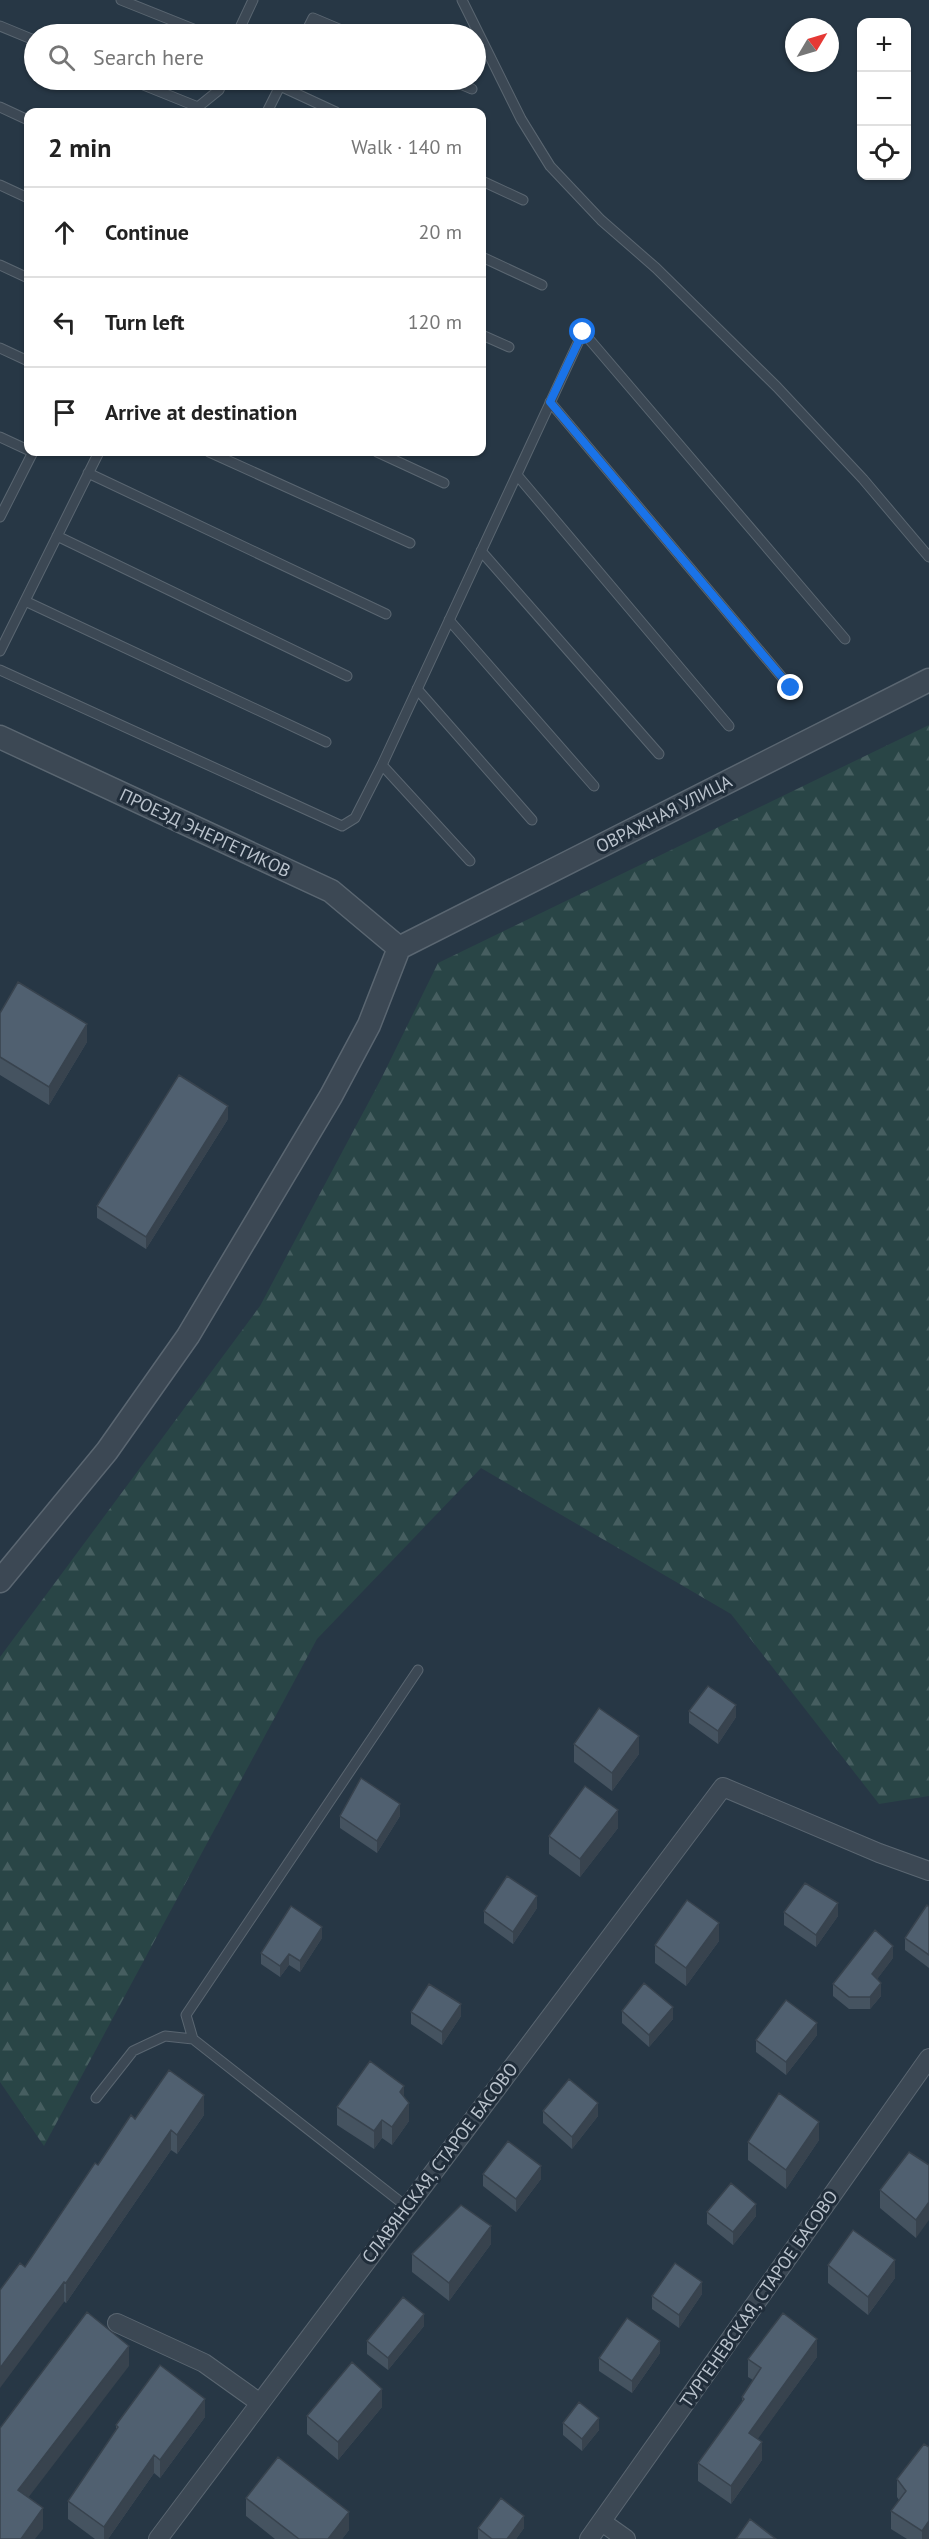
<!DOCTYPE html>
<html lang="en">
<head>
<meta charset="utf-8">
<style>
	:root { --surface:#fff; --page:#f6f6f6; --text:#222; --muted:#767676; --line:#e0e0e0 }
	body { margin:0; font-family:"PT Sans",sans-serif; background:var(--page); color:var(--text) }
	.controls { position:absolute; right:18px; top:18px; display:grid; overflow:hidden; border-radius:12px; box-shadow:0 2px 4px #0004 }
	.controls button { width:54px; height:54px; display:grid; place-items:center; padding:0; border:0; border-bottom:2px solid var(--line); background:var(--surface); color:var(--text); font:30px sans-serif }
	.compass { position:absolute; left:785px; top:18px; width:54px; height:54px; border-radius:50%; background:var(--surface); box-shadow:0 2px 4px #0004; rotate:52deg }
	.stop { position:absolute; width:18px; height:18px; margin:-14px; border:4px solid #1a73e8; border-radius:50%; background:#fff }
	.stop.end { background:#1a73e8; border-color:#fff; box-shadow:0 2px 6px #0008 }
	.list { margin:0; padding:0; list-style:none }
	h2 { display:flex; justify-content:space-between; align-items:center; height:78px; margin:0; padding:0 24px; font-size:26px }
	h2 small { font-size:20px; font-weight:400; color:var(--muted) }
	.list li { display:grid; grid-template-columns:39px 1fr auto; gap:18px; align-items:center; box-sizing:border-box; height:90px; padding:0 24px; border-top:2px solid var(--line) }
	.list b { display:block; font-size:22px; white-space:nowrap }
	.list em { font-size:20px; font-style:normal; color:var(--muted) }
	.icon { flex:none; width:33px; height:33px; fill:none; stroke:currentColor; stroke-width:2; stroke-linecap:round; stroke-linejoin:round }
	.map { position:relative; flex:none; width:929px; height:2539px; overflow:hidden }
	.search { position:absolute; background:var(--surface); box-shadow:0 2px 4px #0004; left:24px; top:24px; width:462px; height:66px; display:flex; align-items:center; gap:15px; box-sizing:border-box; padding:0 21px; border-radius:33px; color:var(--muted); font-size:22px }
	.panel { position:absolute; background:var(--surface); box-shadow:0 2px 4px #0004; left:24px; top:108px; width:462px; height:348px; border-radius:12px }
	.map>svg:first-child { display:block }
</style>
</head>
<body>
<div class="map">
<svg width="929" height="2539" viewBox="0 0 929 2539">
	<defs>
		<pattern id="forest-firs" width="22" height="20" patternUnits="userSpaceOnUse" patternTransform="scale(1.5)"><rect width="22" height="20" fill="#294546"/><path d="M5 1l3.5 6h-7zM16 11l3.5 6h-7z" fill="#465e60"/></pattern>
	</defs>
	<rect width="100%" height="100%" fill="#273745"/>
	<path fill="url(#forest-firs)" d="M 929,725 L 929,1796 L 879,1804 L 731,1614 L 481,1468 L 317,1639 L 44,2146 L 0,2082 L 0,1657 L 260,1306 L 381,1079 L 438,963 Z"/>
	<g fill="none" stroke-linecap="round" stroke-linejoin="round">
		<g stroke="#5a6671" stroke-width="11">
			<path id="service" d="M 121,0 L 206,34
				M 462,0 L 521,119 L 550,166 L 601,220 L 656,268 L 777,387 L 863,479 L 929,557
				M 0,26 L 34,40
				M 237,34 L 253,0
				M 305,34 L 313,18 L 351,34
				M 131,80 L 198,107 L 219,90 L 223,80
				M 451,80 L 472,89
				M 280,86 L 336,112
				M 0,107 L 28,120
				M 267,112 L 283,80
				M 482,181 L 523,200
				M 0,185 L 28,198
				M 482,257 L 542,285
				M 0,265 L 28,278
				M 482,335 L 509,347
				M 0,348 L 28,361
				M 550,402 L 791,688
				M 0,437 L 28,450
				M 209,452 L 410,543
				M 377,452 L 444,483
				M 88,473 L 386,614
				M 517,475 L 729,726
				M 0,517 L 33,452
				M 57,536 L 347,676
				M 481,551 L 659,754
				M 25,601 L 326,742
				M 449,620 L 594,786
				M 0,651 L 99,452
				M 0,670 L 342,826 L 355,818 L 382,765 L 583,332 L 845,639
				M 417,689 L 532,820
				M 382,765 L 470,861
				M 193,2039 L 186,2015 L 418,1670
				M 96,2098 L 133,2051 L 165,2036 L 193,2039 L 407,2207"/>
		</g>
		<g stroke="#5a6671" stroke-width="20">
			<path id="minor" d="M 117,2323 L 204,2363 L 260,2403
				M 602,2522 L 626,2539
				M 158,2539 L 723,1787 L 879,1853 L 929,1871
				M 589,2539 L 929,2058"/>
		</g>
		<g stroke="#5a6671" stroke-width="25">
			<path id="tertiary" d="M 0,737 L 331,891 L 399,948
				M 399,948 L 929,680
				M 0,1581 L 107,1451 L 188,1336 L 331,1096 L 369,1025 L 399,948"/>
		</g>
		<use href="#service" stroke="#3c4854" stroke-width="9"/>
		<use href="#minor" stroke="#3c4854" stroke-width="18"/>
		<use href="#tertiary" stroke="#3c4854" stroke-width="22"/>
	</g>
	<path fill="#455360" d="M 0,1013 L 87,1042 L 49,1105 L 0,1075 Z
		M 228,1119 L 146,1249 L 97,1218 L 97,1206 Z
		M 689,1711 L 736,1717 L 718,1744 L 689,1723 Z
		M 574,1744 L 639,1754 L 612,1791 L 574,1762 Z
		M 340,1816 L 400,1816 L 377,1853 L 340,1828 Z
		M 618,1828 L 580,1877 L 549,1854 L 549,1836 Z
		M 929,1907 L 929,1968 L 905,1950 L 905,1938 Z
		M 537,1908 L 513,1944 L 484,1923 L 484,1911 Z
		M 784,1912 L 838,1916 L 816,1947 L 784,1925 Z
		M 322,1938 L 300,1972 L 289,1965 L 280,1977 L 261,1964 L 261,1953 Z
		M 719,1941 L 686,1986 L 655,1963 L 655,1945 Z
		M 893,1958 L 877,1979 L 881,1996 L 870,2009 L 849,2009 L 833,1996 L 833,1984 Z
		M 622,2011 L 673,2019 L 649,2047 L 622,2023 Z
		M 411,2012 L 461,2016 L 442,2045 L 411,2024 Z
		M 817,2035 L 786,2075 L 756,2052 L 756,2040 Z
		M 404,2097 L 409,2121 L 392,2145 L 382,2138 L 374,2149 L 337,2125 L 337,2107 Z
		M 543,2111 L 598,2116 L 572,2149 L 543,2123 Z
		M 204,2115 L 177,2154 L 171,2150 L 66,2303 L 25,2267 L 98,2165 L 135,2119 Z
		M 819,2140 L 786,2189 L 748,2160 L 748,2142 Z
		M 929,2165 L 916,2238 L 880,2208 L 880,2190 Z
		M 483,2174 L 541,2179 L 516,2212 L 483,2186 Z
		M 707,2212 L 756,2216 L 733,2245 L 707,2224 Z
		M 491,2244 L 449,2301 L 412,2272 L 412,2254 Z
		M 828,2265 L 895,2278 L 868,2315 L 828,2283 Z
		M 702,2294 L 679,2328 L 652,2309 L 652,2296 Z
		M 424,2326 L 388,2370 L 367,2354 L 367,2341 Z
		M 660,2353 L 632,2393 L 599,2371 L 599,2358 Z
		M 817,2357 L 757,2439 L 762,2460 L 731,2504 L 698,2481 L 698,2463 L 742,2403 L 742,2397 L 753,2380 L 748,2377 L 748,2359 Z
		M 382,2407 L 338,2460 L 307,2434 L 307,2416 Z
		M 205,2417 L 160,2478 L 154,2473 L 108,2539 L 95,2539 L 68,2519 L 68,2501 L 116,2430 L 116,2425 Z
		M 563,2423 L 599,2430 L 582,2451 L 563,2435 Z
		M 929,2447 L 929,2539 L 907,2539 L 891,2529 L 891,2511 L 899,2500 L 897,2497 L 897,2479 Z
		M 246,2498 L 349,2530 L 342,2539 L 275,2539 L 246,2516 Z
		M 478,2528 L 524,2528 L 516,2539 L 478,2539 Z"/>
	<path fill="#38434e" d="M 87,1024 L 87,1042 L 49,1105 L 49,1087 Z
		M 228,1106 L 228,1119 L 146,1249 L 146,1237 Z
		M 736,1705 L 736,1717 L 718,1744 L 718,1731 Z
		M 639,1736 L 639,1754 L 612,1791 L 612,1773 Z
		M 400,1804 L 400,1816 L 377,1853 L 377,1841 Z
		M 618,1810 L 618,1828 L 580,1877 L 580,1859 Z
		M 537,1896 L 537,1908 L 513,1944 L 513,1932 Z
		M 838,1903 L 838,1916 L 816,1947 L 816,1935 Z
		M 719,1923 L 719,1941 L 686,1986 L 686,1968 Z
		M 322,1927 L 322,1938 L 300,1972 L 300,1961 Z
		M 893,1946 L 893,1958 L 872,1986 L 872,1974 Z
		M 289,1954 L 289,1965 L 280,1977 L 280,1966 Z
		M 881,1983 L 881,1996 L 870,2009 L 870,1997 Z
		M 461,2004 L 461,2016 L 442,2045 L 442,2032 Z
		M 673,2007 L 673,2019 L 649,2047 L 649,2035 Z
		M 817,2023 L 817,2035 L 786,2075 L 786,2062 Z
		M 404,2086 L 404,2104 L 400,2092 Z
		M 204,2095 L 204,2115 L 177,2154 L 177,2135 Z
		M 409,2103 L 409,2121 L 392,2145 L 392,2127 Z
		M 598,2103 L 598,2116 L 572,2149 L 572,2137 Z
		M 382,2120 L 382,2138 L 374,2149 L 374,2131 Z
		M 819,2122 L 819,2140 L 786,2189 L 786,2170 Z
		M 171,2130 L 171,2150 L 66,2303 L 66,2283 Z
		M 541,2166 L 541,2179 L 516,2212 L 516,2199 Z
		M 929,2202 L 929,2220 L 916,2238 L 916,2220 Z
		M 756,2204 L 756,2216 L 733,2245 L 733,2232 Z
		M 491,2226 L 491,2244 L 449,2301 L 449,2283 Z
		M 895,2260 L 895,2278 L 868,2315 L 868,2297 Z
		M 64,2282 L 64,2302 L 0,2388 L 0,2368 Z
		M 702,2282 L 702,2294 L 679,2328 L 679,2315 Z
		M 424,2314 L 424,2326 L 388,2370 L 388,2358 Z
		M 817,2339 L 817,2357 L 749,2451 L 749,2433 Z
		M 660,2341 L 660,2353 L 632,2393 L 632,2381 Z
		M 129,2346 L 129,2366 L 18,2511 L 18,2490 Z
		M 382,2389 L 382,2407 L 338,2460 L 338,2442 Z
		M 205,2399 L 205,2417 L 160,2478 L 160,2460 Z
		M 599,2418 L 599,2430 L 582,2451 L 582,2439 Z
		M 762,2442 L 762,2460 L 731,2504 L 731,2486 Z
		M 154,2455 L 154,2473 L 108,2539 L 104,2539 L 104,2527 Z
		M 43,2508 L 43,2529 L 35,2539 L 21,2539 Z
		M 349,2512 L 349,2530 L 342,2539 L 328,2539 Z
		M 524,2516 L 524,2528 L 516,2539 L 507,2539 Z
		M 929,2521 L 929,2539 L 922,2539 L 922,2531 Z"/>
	<path fill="#506070" stroke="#38434e" stroke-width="1.5" d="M 18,982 L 87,1024 L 49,1087 L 0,1057 L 0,1013 Z
		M 179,1075 L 228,1106 L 146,1237 L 97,1206 Z
		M 708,1686 L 736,1705 L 718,1731 L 689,1711 Z
		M 599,1708 L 639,1736 L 612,1773 L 574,1744 Z
		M 361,1778 L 400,1804 L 377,1841 L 340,1816 Z
		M 585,1786 L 618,1810 L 580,1859 L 549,1836 Z
		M 507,1876 L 537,1896 L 513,1932 L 484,1911 Z
		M 805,1883 L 838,1903 L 816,1935 L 784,1912 Z
		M 687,1900 L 719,1923 L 686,1968 L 655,1945 Z
		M 927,1905 L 929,1907 L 929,1955 L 905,1938 Z
		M 291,1906 L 322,1927 L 300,1961 L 289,1954 L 280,1966 L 261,1953 Z
		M 875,1930 L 893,1946 L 872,1974 L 881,1983 L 870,1997 L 849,1997 L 833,1984 Z
		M 644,1983 L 673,2007 L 649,2035 L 622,2011 Z
		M 429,1984 L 461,2004 L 442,2032 L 411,2012 Z
		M 786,2000 L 817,2023 L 786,2062 L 756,2040 Z
		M 370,2061 L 404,2086 L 400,2092 L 409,2103 L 392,2127 L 382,2120 L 374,2131 L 337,2107 Z
		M 169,2070 L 204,2095 L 177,2135 L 171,2130 L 66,2283 L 64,2282 L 0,2368 L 0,2290 L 20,2263 L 25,2267 L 95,2163 L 98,2165 L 131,2115 L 135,2119 Z
		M 569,2079 L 598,2103 L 572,2137 L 543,2111 Z
		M 779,2093 L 819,2122 L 786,2170 L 748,2142 Z
		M 508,2141 L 541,2166 L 516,2199 L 483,2174 Z
		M 909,2152 L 929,2165 L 929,2202 L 916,2220 L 880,2190 Z
		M 731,2183 L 756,2204 L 733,2232 L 707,2212 Z
		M 461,2205 L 491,2226 L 449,2283 L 412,2254 Z
		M 853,2230 L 895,2260 L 868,2297 L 828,2265 Z
		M 675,2263 L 702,2282 L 679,2315 L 652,2296 Z
		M 403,2297 L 424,2314 L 388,2358 L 367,2341 Z
		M 87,2312 L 129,2346 L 18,2490 L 43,2508 L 21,2539 L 0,2539 L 0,2428 Z
		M 783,2313 L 817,2339 L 749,2433 L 762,2442 L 731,2486 L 698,2463 L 744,2399 L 742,2397 L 761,2368 L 748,2359 Z
		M 627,2318 L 660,2341 L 632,2381 L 599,2358 Z
		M 352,2362 L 382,2389 L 338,2442 L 307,2416 Z
		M 160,2365 L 205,2399 L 160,2460 L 154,2455 L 104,2527 L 68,2501 L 118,2427 L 116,2425 Z
		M 579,2402 L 599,2418 L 582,2439 L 563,2423 Z
		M 924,2444 L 929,2447 L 929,2521 L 922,2531 L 891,2511 L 906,2491 L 897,2479 Z
		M 278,2457 L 349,2512 L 328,2539 L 299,2539 L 246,2498 Z
		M 501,2498 L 524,2516 L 507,2539 L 492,2539 L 478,2528 Z
		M 750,2519 L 776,2539 L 736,2539 Z"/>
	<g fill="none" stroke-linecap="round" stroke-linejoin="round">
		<path stroke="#1a73e8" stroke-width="8" d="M 583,332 L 550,402 L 791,688"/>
	</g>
	<g text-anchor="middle" stroke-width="6" stroke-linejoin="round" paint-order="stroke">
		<g font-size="18" fill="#bac3cd" stroke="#202d3a">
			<text transform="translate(664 814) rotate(-27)" y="6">ОВРАЖНАЯ УЛИЦА</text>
			<text transform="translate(205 833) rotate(25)" y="6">ПРОЕЗД ЭНЕРГЕТИКОВ</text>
			<text transform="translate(440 2163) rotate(-53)" y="6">СЛАВЯНСКАЯ, СТАРОЕ БАСОВО</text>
			<text transform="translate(759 2299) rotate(-55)" y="6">ТУРГЕНЕВСКАЯ, СТАРОЕ БАСОВО</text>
		</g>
	</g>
</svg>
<div class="controls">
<button>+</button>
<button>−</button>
<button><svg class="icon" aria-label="locate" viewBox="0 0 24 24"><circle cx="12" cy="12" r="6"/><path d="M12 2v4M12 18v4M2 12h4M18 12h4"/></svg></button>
</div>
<svg class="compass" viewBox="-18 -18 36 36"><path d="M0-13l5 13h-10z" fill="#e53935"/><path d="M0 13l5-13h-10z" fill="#767676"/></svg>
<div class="stop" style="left:583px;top:332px"></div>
<div class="stop end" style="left:791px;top:688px"></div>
<div class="search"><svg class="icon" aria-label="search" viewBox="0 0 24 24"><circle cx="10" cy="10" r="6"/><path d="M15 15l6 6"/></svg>Search here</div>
<section class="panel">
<h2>2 min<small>Walk · 140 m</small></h2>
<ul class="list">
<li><svg class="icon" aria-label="ahead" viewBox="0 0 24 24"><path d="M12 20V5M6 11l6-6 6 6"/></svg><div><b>Continue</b></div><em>20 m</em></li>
<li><svg class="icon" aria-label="left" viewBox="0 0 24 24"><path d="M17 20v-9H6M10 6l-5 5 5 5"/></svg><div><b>Turn left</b></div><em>120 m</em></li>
<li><svg class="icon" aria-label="arrive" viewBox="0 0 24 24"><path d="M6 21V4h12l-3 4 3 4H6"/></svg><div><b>Arrive at destination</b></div></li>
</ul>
</section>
</div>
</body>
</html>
